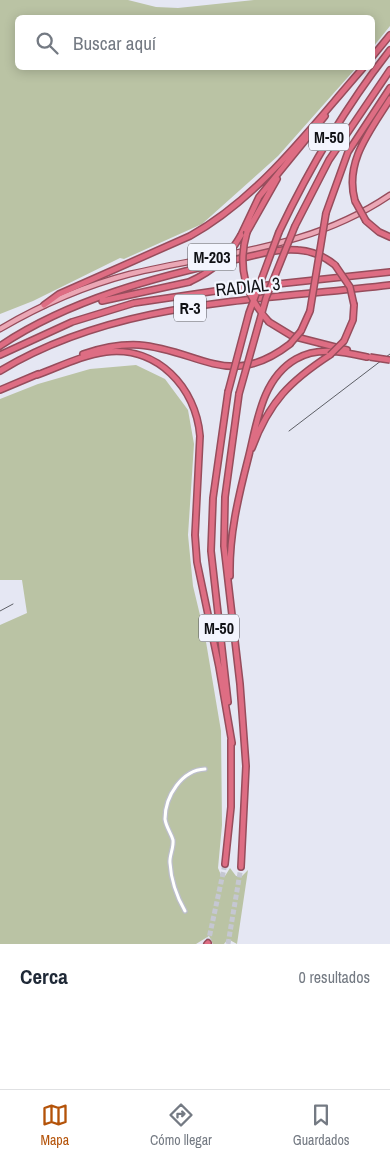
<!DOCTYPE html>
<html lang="es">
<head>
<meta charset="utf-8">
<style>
	:root { --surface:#fff; --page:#f6f6f7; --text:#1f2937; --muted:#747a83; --line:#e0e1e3; --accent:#b45309 }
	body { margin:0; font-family:"Archivo Narrow",sans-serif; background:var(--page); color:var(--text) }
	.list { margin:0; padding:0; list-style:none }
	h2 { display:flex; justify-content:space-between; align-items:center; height:65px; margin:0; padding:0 20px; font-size:21px }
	h2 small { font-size:16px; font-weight:400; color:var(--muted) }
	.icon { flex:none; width:28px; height:28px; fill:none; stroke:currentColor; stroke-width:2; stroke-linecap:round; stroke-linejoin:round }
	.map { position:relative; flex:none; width:390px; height:944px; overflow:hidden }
	.search { position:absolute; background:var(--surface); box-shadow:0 2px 12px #0003; left:15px; right:15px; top:15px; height:55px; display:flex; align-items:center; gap:12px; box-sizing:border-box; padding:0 18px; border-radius:8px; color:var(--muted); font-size:19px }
	.sheet { height:145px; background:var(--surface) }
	nav { display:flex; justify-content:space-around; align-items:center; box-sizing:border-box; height:70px; border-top:1px solid var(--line); background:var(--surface); font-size:14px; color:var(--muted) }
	nav a { display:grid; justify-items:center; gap:2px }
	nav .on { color:var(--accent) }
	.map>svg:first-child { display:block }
</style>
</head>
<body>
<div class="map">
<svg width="390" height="944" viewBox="0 0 390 944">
	<rect width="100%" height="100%" fill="#e5e7f3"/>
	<path fill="#bac3a4" d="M 0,0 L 128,0 L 156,7 L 178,8 L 254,0 L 390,0 L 390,26 L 373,47 L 372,18 L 18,18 L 18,68 L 356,68 L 278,156 L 202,224 L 124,259 L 120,258 L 33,301 L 0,314 Z
		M 136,365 L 165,379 L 188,410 L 194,444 L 188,535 L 193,586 L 205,636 L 221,731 L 222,825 L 218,868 L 221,875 L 225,876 L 230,868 L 236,876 L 242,876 L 248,870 L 237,944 L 228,939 L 224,944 L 213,944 L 209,936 L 196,944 L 0,944 L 0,625 L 27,613 L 22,580 L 0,580 L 0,399 L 38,384 L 90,369 Z"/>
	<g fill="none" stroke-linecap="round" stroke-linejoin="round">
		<path stroke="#c5c7d2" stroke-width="5" stroke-dasharray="5 2.5" stroke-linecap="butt" d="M 208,943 L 225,864
			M 228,944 L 241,867"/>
		<g stroke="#bcbeca" stroke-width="5.5">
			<path id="minor" d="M 185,911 C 177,897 171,880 170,863 C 169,856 174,848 173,840 C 171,833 166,827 165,819 C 165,796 182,770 205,769"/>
		</g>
		<g stroke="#964d5c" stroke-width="7">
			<path id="primary" d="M 0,329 C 41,305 84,286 130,274 C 222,252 309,250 390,195"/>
		</g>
		<g stroke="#964d5c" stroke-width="8">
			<path id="motorway" d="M 372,57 L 390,35
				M 355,201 C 344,162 370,131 390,99
				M 326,213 L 348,152 L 390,88
				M 366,221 L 379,232 L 390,237
				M 295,226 L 329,160 L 390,70
				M 247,232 L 277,179
				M 279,232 C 310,167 346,106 390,50
				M 241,235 L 259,197 L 325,116
				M 102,301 L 189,282
				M 44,305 L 59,294 L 190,236 C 260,197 311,127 363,68
				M 269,322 L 292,336 L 347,350
				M 301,331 L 310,311
				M 344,341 L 353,320 L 354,305
				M 0,346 C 68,300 158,276 238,259 C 257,255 278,248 298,250 C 313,251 324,256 335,265
				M 83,354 C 101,348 120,344 139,345 C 200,350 229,391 290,344
				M 0,355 L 72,322 L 134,303 L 222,290 L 390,272
				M 0,371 C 117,300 258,301 390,285
				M 37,375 C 59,367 82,355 106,352 C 157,346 196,387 200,436 L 195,535 L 197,562 L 219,667 L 232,743
				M 0,390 L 38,374
				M 228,392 L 213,498 L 211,551 L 228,702
				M 239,394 L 225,497 L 224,546 L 240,684 L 246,766 L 241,867
				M 252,448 C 269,402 290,381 330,355
				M 230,576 C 229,536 238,498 248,459 C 257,424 261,379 296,359 C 318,346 344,352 367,357
				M 225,864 L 231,807 L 231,740
				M 207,944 L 208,943"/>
		</g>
		<use href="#minor" stroke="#fff" stroke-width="3"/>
		<use href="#primary" stroke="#eba7b5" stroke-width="4.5"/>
		<use href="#motorway" stroke="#de6d83" stroke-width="5"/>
		<path stroke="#5d5f66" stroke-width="1" d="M 289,431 L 390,354
			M 0,611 L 13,604"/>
		<g stroke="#964d5c" stroke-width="8" stroke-linecap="butt">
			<path id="motorway-bridge" d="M 355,201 L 366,221
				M 247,232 C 237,267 245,295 269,322
				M 335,265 L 350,287 L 354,305
				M 189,282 C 213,271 228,258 241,235
				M 310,311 L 326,213
				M 290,344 L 301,331
				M 330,355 L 344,341
				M 370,357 L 390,360
				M 228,392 L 249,313 L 279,232
				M 239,394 L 266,298 L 295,226"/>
		</g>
		<use href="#motorway-bridge" stroke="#de6d83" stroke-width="5"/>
	</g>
	<g text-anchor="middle" stroke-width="4.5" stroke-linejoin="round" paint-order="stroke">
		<g fill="#f3f5fe" stroke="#54555b" stroke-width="1">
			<rect x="309" y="123.5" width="40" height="27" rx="4"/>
			<rect x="188" y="243.5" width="48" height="27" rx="4"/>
			<rect x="174" y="294.5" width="32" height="27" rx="4"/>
			<rect x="199" y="614.5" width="40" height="27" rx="4"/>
		</g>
		<g font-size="16" font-weight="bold" fill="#101115">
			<text x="329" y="143">M-50</text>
			<text x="212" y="263">M-203</text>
			<text x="190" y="314">R-3</text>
			<text x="219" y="634">M-50</text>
		</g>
		<g font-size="18" fill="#101115" stroke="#f3f5fe">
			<text transform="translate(248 287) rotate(-6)" y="6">RADIAL 3</text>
		</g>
	</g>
</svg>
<div class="search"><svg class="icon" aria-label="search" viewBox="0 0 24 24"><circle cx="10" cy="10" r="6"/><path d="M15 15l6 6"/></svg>Buscar aquí</div>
</div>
<section class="sheet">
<h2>Cerca<small>0 resultados</small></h2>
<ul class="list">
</ul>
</section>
<nav>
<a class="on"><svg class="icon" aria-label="map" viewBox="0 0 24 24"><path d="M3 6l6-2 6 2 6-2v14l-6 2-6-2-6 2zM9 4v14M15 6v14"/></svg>Mapa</a>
<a><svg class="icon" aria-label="directions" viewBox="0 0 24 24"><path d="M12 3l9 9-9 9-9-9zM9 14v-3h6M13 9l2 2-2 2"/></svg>Cómo llegar</a>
<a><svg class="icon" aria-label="saved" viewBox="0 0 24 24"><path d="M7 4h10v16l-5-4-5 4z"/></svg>Guardados</a>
</nav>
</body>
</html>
